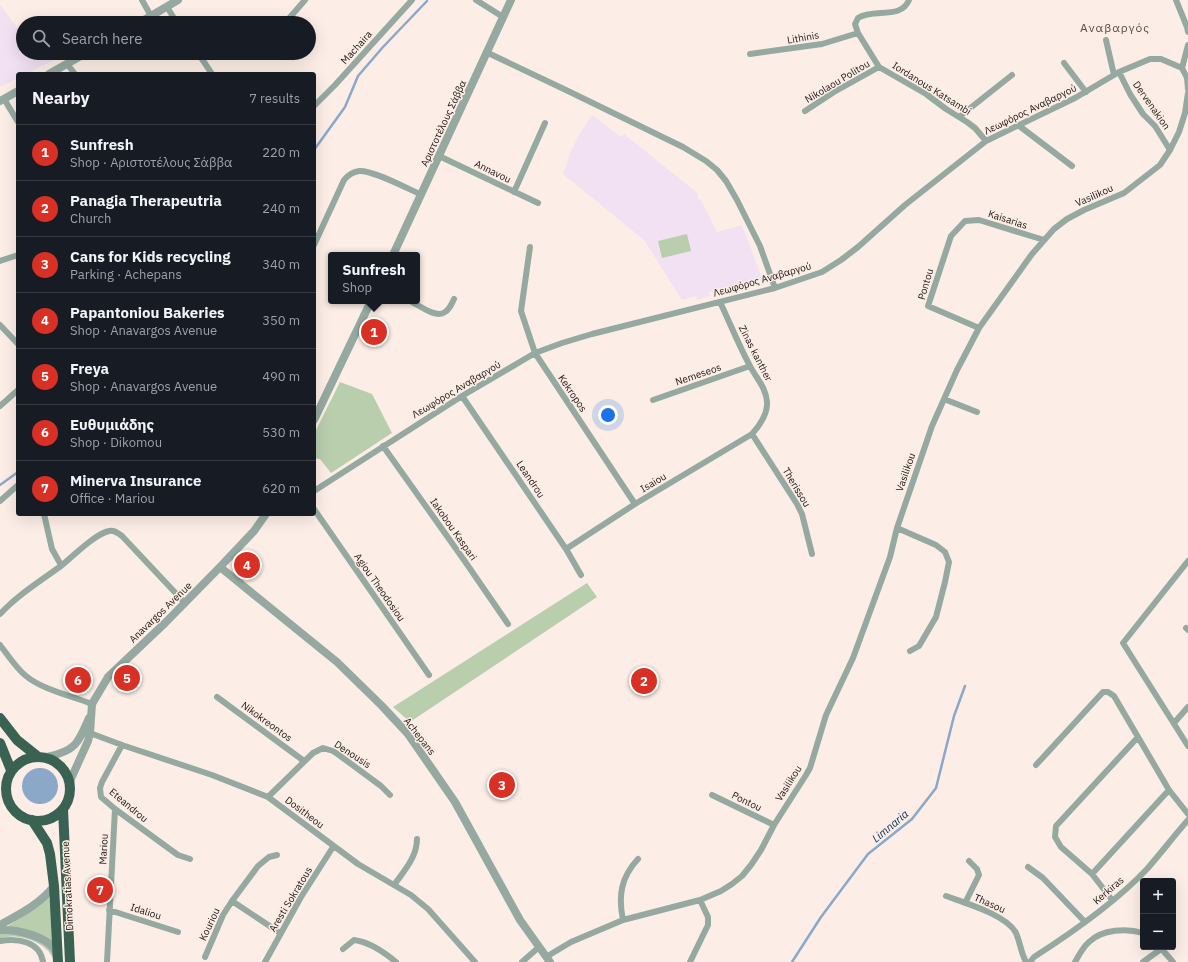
<!DOCTYPE html>
<html lang="en">
<head>
<meta charset="utf-8">
<style>
	:root { --surface:#171b24; --page:#20242c; --text:#f1f3f6; --muted:#9ea1a6; --line:#363941; --accent:#d93025 }
	body { margin:0; font-family:"IBM Plex Sans",sans-serif; background:var(--page); color:var(--text) }
	.controls { position:absolute; right:12px; bottom:12px; display:grid; overflow:hidden; border-radius:4px; box-shadow:0 4px 16px #0002 }
	.controls button { width:36px; height:36px; display:grid; place-items:center; padding:0; border:0; border-bottom:1px solid var(--line); background:var(--surface); color:var(--text); font:20px sans-serif }
	.you { position:absolute; left:608px; top:415px; width:14px; height:14px; margin:-10px; border:3px solid #fff; border-radius:50%; background:#1a73e8; box-shadow:0 0 0 6px #1a73e833 }
	.badge { display:grid; place-items:center; width:26px; height:26px; border-radius:50%; background:var(--accent); color:#fff; font-size:13px; font-weight:700 }
	.pin { position:absolute; translate:-50% -50%; border:2px solid #fff; box-shadow:0 1px 4px #0006 }
	.popup { position:absolute; left:328px; top:252px; width:92px; height:52px; box-sizing:border-box; display:grid; place-content:center; border-radius:4px; background:var(--surface); filter:drop-shadow(0 1px 3px #0005); font-size:13px; white-space:nowrap; color:var(--muted) }
	.popup b { font-size:15px; color:var(--text) }
	.popup::after { content:''; position:absolute; left:50%; top:100%; margin-left:-8px; border:8px solid transparent; border-top-color:var(--surface) }
	.list { margin:0; padding:0; list-style:none }
	h2 { display:flex; justify-content:space-between; align-items:center; height:52px; margin:0; padding:0 16px; font-size:17px }
	h2 small { font-size:13px; font-weight:400; color:var(--muted) }
	.list li { display:grid; grid-template-columns:26px 1fr auto; gap:12px; align-items:center; box-sizing:border-box; height:56px; padding:0 16px; border-top:1px solid var(--line) }
	.list b { display:block; font-size:15px; white-space:nowrap }
	.list p { margin:0; font-size:13px; white-space:nowrap; color:var(--muted) }
	.list em { font-size:13px; font-style:normal; color:var(--muted) }
	.icon { flex:none; width:22px; height:22px; fill:none; stroke:currentColor; stroke-width:2; stroke-linecap:round; stroke-linejoin:round }
	.map { position:relative; flex:none; width:1188px; height:962px; overflow:hidden }
	.search { position:absolute; background:var(--surface); box-shadow:0 4px 16px #0002; left:16px; top:16px; width:300px; height:44px; display:flex; align-items:center; gap:10px; box-sizing:border-box; padding:0 14px; border-radius:22px; color:var(--muted); font-size:15px }
	.panel { position:absolute; background:var(--surface); box-shadow:0 4px 16px #0002; left:16px; top:72px; width:300px; height:444px; border-radius:4px }
	.map>svg:first-child { display:block }
</style>
</head>
<body>
<div class="map">
<svg width="1188" height="962" viewBox="0 0 1188 962">
	<rect width="100%" height="100%" fill="#fceee6"/>
	<path fill="#f1e1f3" d="M 0,5 L 19,30 L 23,28 L 23,53 L 61,53 L 62,56 L 26,74 L 18,74 L 18,78 L 0,87 Z
		M 592,115 L 621,137 L 624,134 L 695,191 L 698,194 L 698,198 L 702,202 L 717,232 L 742,225 L 762,278 L 709,292 L 710,296 L 697,300 L 696,296 L 682,300 L 644,240 L 563,174 L 571,151 L 580,133 Z"/>
	<path fill="#b8cead" d="M 687,234 L 691,251 L 662,258 L 658,241 Z
		M 340,382 L 372,394 L 392,433 L 331,473 L 320,459 L 314,458 L 314,434 Z
		M 587,583 L 597,597 L 410,722 L 393,707 Z
		M 49,897 L 54,922 L 55,962 C 52,957 50,952 46,949 C 35,939 13,933 0,939 L 0,931 L 27,914 Z"/>
	<path fill="#8ba8c8" d="M22 786a18 18 0 1 1 36 0a18 18 0 1 1-36 0Z"/>
	<g fill="none" stroke-linecap="round" stroke-linejoin="round">
		<path stroke="#8ba8c8" stroke-width="2.5" d="M 314,150 L 345,107 L 358,76 L 383,47 L 427,1
			M 0,485 L 18,472
			M 792,962 L 821,917 L 868,854 L 912,819 L 936,788 L 954,716 L 965,686"/>
		<path stroke="#95a9a0" stroke-width="6" d="M 142,0 L 151,16
			M 476,0 L 503,17
			M 909,0 C 901,20 874,8 858,18 L 855,24 L 858,33 L 879,67 L 926,94 L 946,109 L 967,122 L 975,128 L 986,141
			M 1176,0 L 1187,27 L 1188,32
			M 167,7 L 177,23
			M 285,23 L 305,0
			M 1106,40 L 1114,75
			M 486,52 L 568,91 L 683,147 L 706,161 L 717,170 L 726,181 L 737,200 L 760,246 L 775,288
			M 198,53 L 212,74
			M 750,54 L 822,44 L 858,33
			M 1064,63 L 1086,92
			M 67,64 L 75,74
			M 1182,68 L 1188,45
			M 1119,72 L 1130,94 L 1143,114 L 1155,126 L 1170,150
			M 4,99 L 18,122
			M 314,106 L 335,85 L 412,0
			M 805,111 L 834,92 L 879,67
			M 959,117 L 1012,75
			M 1018,125 L 1072,166
			M 439,156 L 538,203
			M 514,192 L 545,123
			M 314,245 L 344,180 C 348,175 352,172 359,171 C 373,170 406,188 420,194
			M 530,247 L 521,311 L 535,353 L 635,504
			M 0,261 L 18,255
			M 410,301 C 419,305 436,319 445,312 C 450,309 452,303 454,299
			M 0,325 L 18,344
			M 979,328 L 928,306 L 951,236 L 965,221 L 979,220 L 1044,240
			M 462,396 L 566,549 L 581,575
			M 944,399 L 977,412
			M 653,400 L 750,366
			M 0,406 L 18,390
			M 752,434 L 797,504 L 802,514 L 812,554
			M 383,446 L 464,560 L 508,624
			M 314,491 L 462,396 L 535,353 L 562,343 L 592,334 L 775,288 L 822,272 L 841,260 L 858,247 L 905,205 L 986,141 L 1075,98 L 1119,72 L 1150,59 L 1161,59 L 1182,68 L 1187,78 L 1188,89
			M 0,501 L 18,485
			M 314,509 L 429,675
			M 44,514 L 52,549 L 61,565
			M 897,528 L 936,545 L 945,552 L 949,562 L 945,582 L 936,617 L 919,646 L 910,651
			M 566,549 L 635,504 L 752,434 C 760,425 768,414 767,402 C 766,387 756,378 750,366 C 739,346 730,323 720,302
			M 1188,561 L 1123,643 L 1188,746
			M 0,614 C 18,595 40,581 61,566 C 73,556 95,534 109,531 C 114,530 118,533 122,536 L 184,602
			M 1186,628 L 1188,630
			M 0,645 C 8,655 16,668 26,676 C 43,690 72,696 92,704
			M 217,697 L 304,761
			M 1174,723 L 1188,707
			M 90,733 L 122,745 L 212,775 L 268,797 L 358,864 L 411,895 L 428,909 L 475,962
			M 122,745 L 102,782 L 100,788 L 101,797 L 115,809 L 171,850 L 178,855 L 190,859
			M 1036,765 L 1103,692 L 1108,692 L 1114,696 L 1169,790 L 1188,814
			M 712,795 L 774,825
			M 268,797 L 313,753 L 323,748 L 333,751 L 339,755 L 381,786 L 390,795
			M 1028,867 L 1043,878 L 1085,922
			M 1092,874 L 1169,790
			M 394,885 C 404,871 417,857 417,839
			M 946,896 C 965,903 1007,915 1016,933 C 1020,942 1021,953 1026,962
			M 1112,900 L 1092,874 L 1061,847 L 1055,837 L 1056,826 L 1138,737
			M 232,901 L 280,933
			M 965,903 L 979,875 L 977,869 L 969,861
			M 109,910 L 178,932
			M 623,920 C 618,896 621,877 638,859
			M 0,941 C 17,938 40,941 43,962
			M 1160,947 L 1173,962
			M 343,949 L 354,940 C 370,942 384,952 396,962
			M 205,957 L 223,915 L 232,901 L 258,866 L 269,857 L 277,855
			M 546,957 L 571,942 L 623,920 L 700,900 L 721,891 L 732,884 L 742,876 L 751,865 L 761,850 L 774,825 L 806,775 L 810,768 L 826,715 L 853,658 L 890,557 L 897,528 L 932,426 L 957,370 L 979,328 L 1032,254 L 1054,229 L 1067,219 L 1084,210 L 1124,193 L 1160,165 L 1170,150 L 1179,132 L 1185,113 L 1188,93
			M 107,962 L 115,809
			M 265,962 L 301,897 L 333,847
			M 522,962 L 539,947
			M 690,962 L 708,925 L 708,917 L 700,900
			M 1030,962 L 1034,957 C 1073,932 1115,903 1147,869 C 1161,853 1174,836 1188,820
			M 1075,962 C 1079,955 1083,947 1089,942 C 1102,929 1127,928 1143,933
			M 1143,962 L 1161,949"/>
		<path stroke="#95a9a0" stroke-width="8" d="M 139,23 L 178,0
			M 49,74 L 86,53
			M 0,101 L 18,91
			M 393,255 L 511,0
			M 314,420 L 371,301
			M 220,567 L 337,662 L 382,706 L 408,734 L 455,802 L 520,920 L 550,962
			M 47,757 C 75,751 78,744 89,718
			M 70,781 L 88,741 L 90,733 L 92,704 L 108,677 L 165,623 L 220,567 L 254,531 L 266,514
			M 0,925 C 20,914 40,904 54,886
			M 0,930 C 16,929 51,937 56,953"/>
		<path stroke="#3a6252" stroke-width="10" d="M 0,718 L 17,740 L 37,756
			M 0,743 L 11,770
			M6 789a32 32 0 1 1 64 0a32 32 0 1 1-64 0Z
			M 63,809 L 70,962
			M 32,820 L 47,843 L 50,854 L 54,886 L 58,962"/>
	</g>
	<g text-anchor="middle" stroke-width="3" stroke-linejoin="round" paint-order="stroke">
		<g font-size="10" fill="#1c1410" stroke="#fceee6">
			<text transform="translate(803 37) rotate(-10)" y="4">Lithinis</text>
			<text transform="translate(356 47) rotate(-48)" y="4">Machaira</text>
			<text transform="translate(837 81) rotate(-31)" y="4">Nikolaou Politou</text>
			<text transform="translate(932 88) rotate(32)" y="4">Iordanous Katsambi</text>
			<text transform="translate(1152 105) rotate(55)" y="4">Dervenakion</text>
			<text transform="translate(1030 109) rotate(-26)" y="4">Λεωφόρος Αναβαργού</text>
			<text transform="translate(443 123) rotate(-65)" y="4">Αριστοτέλους Σάββα</text>
			<text transform="translate(493 171) rotate(26)" y="4">Annavou</text>
			<text transform="translate(1094 195) rotate(-24)" y="4">Vasilikou</text>
			<text transform="translate(1008 219) rotate(18)" y="4">Kaisarias</text>
			<text transform="translate(762 279) rotate(-16)" y="4">Λεωφόρος Αναβαργού</text>
			<text transform="translate(925 284) rotate(-74)" y="4">Pontou</text>
			<text transform="translate(756 353) rotate(63)" y="4">Zinas kanther</text>
			<text transform="translate(698 374) rotate(-19)" y="4">Nemeseos</text>
			<text transform="translate(456 389) rotate(-31)" y="4">Λεωφόρος Αναβαργού</text>
			<text transform="translate(573 393) rotate(56)" y="4">Kekropos</text>
			<text transform="translate(905 472) rotate(-71)" y="4">Vasilikou</text>
			<text transform="translate(531 479) rotate(56)" y="4">Leandrou</text>
			<text transform="translate(653 482) rotate(-31)" y="4">Isaiou</text>
			<text transform="translate(797 487) rotate(59)" y="4">Therissou</text>
			<text transform="translate(454 529) rotate(55)" y="4">Iakobou Kaspari</text>
			<text transform="translate(380 587) rotate(55)" y="4">Agiou Theodosiou</text>
			<text transform="translate(160 612) rotate(-44)" y="4">Anavargos Avenue</text>
			<text transform="translate(267 721) rotate(36)" y="4">Nikokreontos</text>
			<text transform="translate(420 736) rotate(52)" y="4">Achepans</text>
			<text transform="translate(353 754) rotate(33)" y="4">Denousis</text>
			<text transform="translate(788 783) rotate(-58)" y="4">Vasilikou</text>
			<text transform="translate(747 801) rotate(26)" y="4">Pontou</text>
			<text transform="translate(129 805) rotate(40)" y="4">Eteandrou</text>
			<text transform="translate(305 812) rotate(37)" y="4">Dositheou</text>
			<text transform="translate(103 849) rotate(-87)" y="4">Mariou</text>
			<text transform="translate(67 886) rotate(-93)" y="4">Dimokratias Avenue</text>
			<text transform="translate(1108 890) rotate(-41)" y="4">Kerkiras</text>
			<text transform="translate(290 899) rotate(-59)" y="4">Aresti Sokratous</text>
			<text transform="translate(990 903) rotate(24)" y="4">Thasou</text>
			<text transform="translate(146 911) rotate(18)" y="4">Idaliou</text>
			<text transform="translate(209 924) rotate(-65)" y="4">Kouriou</text>
		</g>
		<g font-size="11" font-style="italic" fill="#012f57" stroke="#fceee6">
			<text transform="translate(890 826) rotate(-40)" y="4">Limnaria</text>
		</g>
		<g font-size="12" letter-spacing="1" fill="#5d4a3f" stroke="#fceee6">
			<text x="1115" y="32">Αναβαργός</text>
		</g>
	</g>
</svg>
<div class="controls">
<button>+</button>
<button>−</button>
</div>
<div class="you"></div>
<div class="pin badge" style="left:374px;top:332px">1</div>
<div class="popup"><b>Sunfresh</b>Shop</div>
<div class="pin badge" style="left:644px;top:681px">2</div>
<div class="pin badge" style="left:502px;top:785px">3</div>
<div class="pin badge" style="left:247px;top:565px">4</div>
<div class="pin badge" style="left:127px;top:678px">5</div>
<div class="pin badge" style="left:78px;top:680px">6</div>
<div class="pin badge" style="left:100px;top:890px">7</div>
<div class="search"><svg class="icon" aria-label="search" viewBox="0 0 24 24"><circle cx="10" cy="10" r="6"/><path d="M15 15l6 6"/></svg>Search here</div>
<section class="panel">
<h2>Nearby<small>7 results</small></h2>
<ul class="list">
<li><span class="badge">1</span><div><b>Sunfresh</b><p>Shop · Αριστοτέλους Σάββα</p></div><em>220 m</em></li>
<li><span class="badge">2</span><div><b>Panagia Therapeutria</b><p>Church</p></div><em>240 m</em></li>
<li><span class="badge">3</span><div><b>Cans for Kids recycling</b><p>Parking · Achepans</p></div><em>340 m</em></li>
<li><span class="badge">4</span><div><b>Papantoniou Bakeries</b><p>Shop · Anavargos Avenue</p></div><em>350 m</em></li>
<li><span class="badge">5</span><div><b>Freya</b><p>Shop · Anavargos Avenue</p></div><em>490 m</em></li>
<li><span class="badge">6</span><div><b>Ευθυμιάδης</b><p>Shop · Dikomou</p></div><em>530 m</em></li>
<li><span class="badge">7</span><div><b>Minerva Insurance</b><p>Office · Mariou</p></div><em>620 m</em></li>
</ul>
</section>
</div>
</body>
</html>
